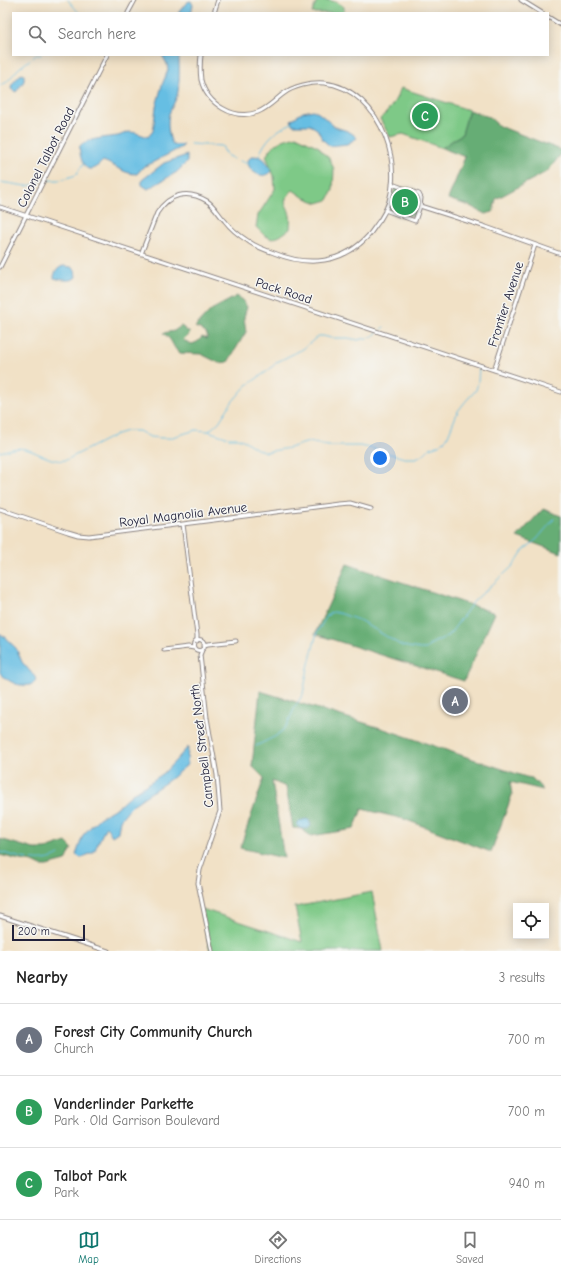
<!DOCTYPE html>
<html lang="en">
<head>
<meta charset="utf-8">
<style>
	:root { --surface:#fff; --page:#f2f2f2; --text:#222; --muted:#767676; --line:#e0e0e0; --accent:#0f766e }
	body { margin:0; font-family:"Comic Neue",sans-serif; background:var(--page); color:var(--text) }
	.controls { position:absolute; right:12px; bottom:12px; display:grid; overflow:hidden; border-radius:0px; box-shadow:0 2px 10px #0003 }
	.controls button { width:36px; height:36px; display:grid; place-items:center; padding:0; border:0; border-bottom:1px solid var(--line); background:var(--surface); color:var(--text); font:20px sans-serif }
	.scale { position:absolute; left:12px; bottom:10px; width:73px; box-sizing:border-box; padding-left:4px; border:2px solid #22223b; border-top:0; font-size:11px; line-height:14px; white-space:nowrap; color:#22223b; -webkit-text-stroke:3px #f6f6f2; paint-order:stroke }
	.you { position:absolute; left:380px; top:458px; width:14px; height:14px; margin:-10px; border:3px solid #fff; border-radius:50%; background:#1a73e8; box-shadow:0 0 0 6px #1a73e833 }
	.badge { display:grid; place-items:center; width:26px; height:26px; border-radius:50%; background:var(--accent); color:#fff; font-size:13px; font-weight:700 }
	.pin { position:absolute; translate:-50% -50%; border:2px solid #fff; box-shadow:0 1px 4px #0006 }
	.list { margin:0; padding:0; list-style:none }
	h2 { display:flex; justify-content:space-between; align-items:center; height:52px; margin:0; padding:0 16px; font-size:17px }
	h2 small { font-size:13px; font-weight:400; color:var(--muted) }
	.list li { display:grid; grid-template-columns:26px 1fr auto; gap:12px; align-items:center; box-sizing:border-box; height:72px; padding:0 16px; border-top:1px solid var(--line) }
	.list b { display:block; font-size:15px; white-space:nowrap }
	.list p { margin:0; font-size:13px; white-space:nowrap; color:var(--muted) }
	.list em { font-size:13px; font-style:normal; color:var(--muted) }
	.icon { flex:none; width:22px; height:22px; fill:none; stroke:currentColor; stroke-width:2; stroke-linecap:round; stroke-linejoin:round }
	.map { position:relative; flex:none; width:561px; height:951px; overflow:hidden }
	.search { position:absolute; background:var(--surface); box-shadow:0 2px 10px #0003; left:12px; right:12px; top:12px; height:44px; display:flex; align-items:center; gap:10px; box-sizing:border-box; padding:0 14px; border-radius:0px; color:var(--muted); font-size:15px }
	.sheet { height:268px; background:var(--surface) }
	nav { display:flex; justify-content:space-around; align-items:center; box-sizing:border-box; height:56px; border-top:1px solid var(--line); background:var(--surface); font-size:11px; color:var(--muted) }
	nav a { display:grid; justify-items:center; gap:2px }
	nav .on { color:var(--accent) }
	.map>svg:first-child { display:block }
</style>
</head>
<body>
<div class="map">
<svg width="561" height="951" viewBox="0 0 561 951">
	<rect width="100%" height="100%" fill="#f6f6f2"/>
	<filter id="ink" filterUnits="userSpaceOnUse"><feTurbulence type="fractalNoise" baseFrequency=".025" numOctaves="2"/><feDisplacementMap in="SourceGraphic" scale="8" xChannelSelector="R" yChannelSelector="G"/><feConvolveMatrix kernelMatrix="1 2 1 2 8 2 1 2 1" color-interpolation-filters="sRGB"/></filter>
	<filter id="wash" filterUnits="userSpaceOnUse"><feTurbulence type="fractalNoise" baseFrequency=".012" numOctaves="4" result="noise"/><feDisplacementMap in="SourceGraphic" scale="16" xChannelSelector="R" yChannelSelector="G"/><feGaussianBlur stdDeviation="0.9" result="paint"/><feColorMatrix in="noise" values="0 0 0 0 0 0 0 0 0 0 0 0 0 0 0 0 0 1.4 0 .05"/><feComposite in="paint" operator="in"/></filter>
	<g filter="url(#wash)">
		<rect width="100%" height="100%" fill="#f1e1c6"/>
		<path fill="#7ec987" stroke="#507661" d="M 317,0 C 327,0 336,0 344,7 L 344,13 L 312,13 Z
			M 401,88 L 469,110 L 462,134 L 442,148 L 403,134 L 390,137 L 380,119 C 391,109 395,101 401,88 Z
			M 296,136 L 319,147 L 322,152 L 329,158 L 334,169 L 333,190 L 328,200 L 318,203 L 303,197 L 293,190 C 279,204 288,202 290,216 C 291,220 290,225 290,229 L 280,236 L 272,239 L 264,235 L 256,227 L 258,215 L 275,189 L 274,176 L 266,156 L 274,145 L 283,140 Z
			M 395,188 L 417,195 L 419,198 L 416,213 L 412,216 L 389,208 Z
			M 372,892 L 383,951 L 210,951 L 202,909 L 302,942 L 295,907 Z"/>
		<path fill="#66ad74" stroke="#446858" d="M 469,110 L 489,117 L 499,126 L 561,150 L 561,154 L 548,171 L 496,199 L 493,212 L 485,214 L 470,206 L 448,199 L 465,157 L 442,148 L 462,134 Z
			M 237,296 L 243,301 L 247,307 L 244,317 L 246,332 L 228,362 L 219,363 L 201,354 L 179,353 C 171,345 174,341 163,333 L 174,331 L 181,326 L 190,333 L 183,340 L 192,344 L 197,342 L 202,337 L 207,339 L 207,334 L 200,329 L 195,327 L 211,310 Z
			M 543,509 L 561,516 L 561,553 L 517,537 Z
			M 347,564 L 495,613 L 464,681 L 315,634 Z
			M 260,691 L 384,729 L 526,777 L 532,778 L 543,790 L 510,782 L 512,795 L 491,852 L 404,819 L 362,809 L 354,829 L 311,836 L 301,829 L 293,828 L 286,787 L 272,781 L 284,858 L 240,848 L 264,778 L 252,766 Z
			M 0,839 L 34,849 L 46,849 L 66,842 L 72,848 L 66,861 L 47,866 L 41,866 L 33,862 L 20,860 L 0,855 Z"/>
		<path fill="#66bee3" stroke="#44708f" d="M 191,1 L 193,5 L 191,13 L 178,13 L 187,2 Z
			M 162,55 L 179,55 C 179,66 180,86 177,96 C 175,102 171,108 169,114 C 167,123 168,137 173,145 L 184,145 L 182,147 L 148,165 L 144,166 L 137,174 C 123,174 115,165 103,161 C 100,164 95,169 90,169 C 83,170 78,151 80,146 C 84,139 110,137 118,136 C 122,135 126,132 130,132 C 135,132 142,135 148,137 L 153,131 L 156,107 L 162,85 L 168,70 L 167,64 Z
			M 21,74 L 24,75 L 24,81 L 16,92 L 11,89 L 12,84 Z
			M 313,110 C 322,114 327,121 334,126 C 343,131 349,129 357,138 L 347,144 L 330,146 L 323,140 L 317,129 L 310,125 L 293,125 L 291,120 L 303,112 Z
			M 187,155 L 187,162 L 177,172 L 148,189 L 142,185 L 142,180 L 164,163 Z
			M 252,156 C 266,156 265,161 272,171 C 264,181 247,172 248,160 Z
			M 63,266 L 71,267 L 75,270 L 76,277 C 72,282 61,280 54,278 C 54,273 57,268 63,266 Z
			M 0,633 L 16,648 L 22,662 L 35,677 C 39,687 22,686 16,684 C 11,682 4,678 0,673 Z
			M 188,747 L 187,765 L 169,780 L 131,806 L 120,820 L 118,832 L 112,836 L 106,826 L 94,852 L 81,858 L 76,855 L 83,835 L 99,818 L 119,806 L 132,794 L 164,773 Z
			M 306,819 L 309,820 L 311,826 L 307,829 L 299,828 L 297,824 L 300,821 Z"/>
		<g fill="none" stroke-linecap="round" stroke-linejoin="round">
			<path stroke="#66bee3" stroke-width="1" d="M 68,0 L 79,13
				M 0,85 L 7,82 L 18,69 L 36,55 L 41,55
				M 190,144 L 222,146 L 226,155 L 234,159
				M 259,156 C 265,139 276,130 292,123
				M 240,161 L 248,164
				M 45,180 L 60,180 L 76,175 L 83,164
				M 0,182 L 26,186 L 32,185 L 42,181
				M 380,330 L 384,327
				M 209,431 L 219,422 L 232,402 L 246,386 L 269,370 L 277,362 L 303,349 L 318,336 L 323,336 L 331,338 L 348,338 L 358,340 L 372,337 L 378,332
				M 0,452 C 9,450 16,447 25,449 C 38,452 52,463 66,460 L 117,434 L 127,431 L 139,431 L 150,437 L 162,438 L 169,438 L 196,430 L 208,431 L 229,438 L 238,438 L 245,441 L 257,449 L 266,452 L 289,448 L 309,442 L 328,446 L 360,446 L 371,448 L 404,458 L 416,458 L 424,454 L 430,448 L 441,444 L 447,438 L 458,411 L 465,402 L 476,390 L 478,382 L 479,367
				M 256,746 L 276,736 L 282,731 L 287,725 L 295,707 L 303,694 L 308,668 L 317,632 L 327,616 L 330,613 L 333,612 L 342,614 L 361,621 L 402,646 L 420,649 L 426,649 L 431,644 L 447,636 L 452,631 L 474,601 L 513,566 L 523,551 L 537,539 L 554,519
				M 0,852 C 19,857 41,866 59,855"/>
		</g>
	</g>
	<g filter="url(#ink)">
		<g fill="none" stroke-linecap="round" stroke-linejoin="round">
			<g stroke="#8a8280" stroke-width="5">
				<path id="secondary" d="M 521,0 L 542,13
					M 128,13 L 135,0
					M 214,13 L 218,0
					M 548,17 L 561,25
					M 392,184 L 419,194 L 421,198 L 420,206 L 486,227 L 561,254
					M 0,207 L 561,392
					M 385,210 L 415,221 L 420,206
					M 141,254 L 157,213 C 169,194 187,189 207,201 C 214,205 219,215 225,221 C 231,229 240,236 248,241 C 256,247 265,250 274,253 C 308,267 343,264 369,235 C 373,230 376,225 380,220 C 411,175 382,89 324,83 C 311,82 293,86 283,94 C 275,100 268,108 258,112 C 234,121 207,104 201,80 C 200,72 200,63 201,55
					M 0,267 L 107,55
					M 494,370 L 535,245
					M 0,509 L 68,532 L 78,535 L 89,536 L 338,504 L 350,503 L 371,509
					M 183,524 L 197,635 L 197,641
					M193.5 645a5.5 5.5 0 1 1 11 0a5.5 5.5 0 1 1-11 0Z
					M 204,645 L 208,644 L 236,641
					M 164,650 L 188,647 L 194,648
					M 202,650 L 200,655 L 207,718 L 217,775 L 220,811 L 200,870 L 198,883 L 212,951
					M 0,916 L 108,951"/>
			</g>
			<use href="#secondary" stroke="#fff" stroke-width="3"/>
		</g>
	</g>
	<g text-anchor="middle" stroke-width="3" stroke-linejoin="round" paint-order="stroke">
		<g font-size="13" fill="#22223b" stroke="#f6f6f2">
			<text transform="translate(45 157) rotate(-63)" y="5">Colonel Talbot Road</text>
			<text transform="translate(284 290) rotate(18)" y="5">Pack Road</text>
			<text transform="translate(505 304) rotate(-72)" y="5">Frontier Avenue</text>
			<text transform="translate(183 514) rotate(-7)" y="5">Royal Magnolia Avenue</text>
			<text transform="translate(201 746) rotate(-97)" y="5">Campbell Street North</text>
		</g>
	</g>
</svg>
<div class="controls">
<button><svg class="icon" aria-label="locate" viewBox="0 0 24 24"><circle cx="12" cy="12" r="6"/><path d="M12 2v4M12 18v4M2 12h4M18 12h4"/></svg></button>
</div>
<div class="scale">200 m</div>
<div class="you"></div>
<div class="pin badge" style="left:455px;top:701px;background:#6b7280">A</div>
<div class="pin badge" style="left:405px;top:202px;background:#2e9e5b">B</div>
<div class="pin badge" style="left:425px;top:116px;background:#2e9e5b">C</div>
<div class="search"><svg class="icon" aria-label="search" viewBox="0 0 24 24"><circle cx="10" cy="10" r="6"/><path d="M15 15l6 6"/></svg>Search here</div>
</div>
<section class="sheet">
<h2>Nearby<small>3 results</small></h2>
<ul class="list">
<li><span class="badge" style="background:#6b7280">A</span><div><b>Forest City Community Church</b><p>Church</p></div><em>700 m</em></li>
<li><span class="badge" style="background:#2e9e5b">B</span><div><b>Vanderlinder Parkette</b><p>Park · Old Garrison Boulevard</p></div><em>700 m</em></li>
<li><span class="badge" style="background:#2e9e5b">C</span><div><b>Talbot Park</b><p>Park</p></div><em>940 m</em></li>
</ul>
</section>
<nav>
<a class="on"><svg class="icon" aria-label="map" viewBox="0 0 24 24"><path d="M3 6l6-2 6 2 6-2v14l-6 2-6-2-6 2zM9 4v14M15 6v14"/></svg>Map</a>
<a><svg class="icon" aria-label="directions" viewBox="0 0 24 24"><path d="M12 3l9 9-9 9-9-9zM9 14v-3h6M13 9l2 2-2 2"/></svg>Directions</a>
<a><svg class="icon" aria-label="saved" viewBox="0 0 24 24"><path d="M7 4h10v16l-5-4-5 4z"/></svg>Saved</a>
</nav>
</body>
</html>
